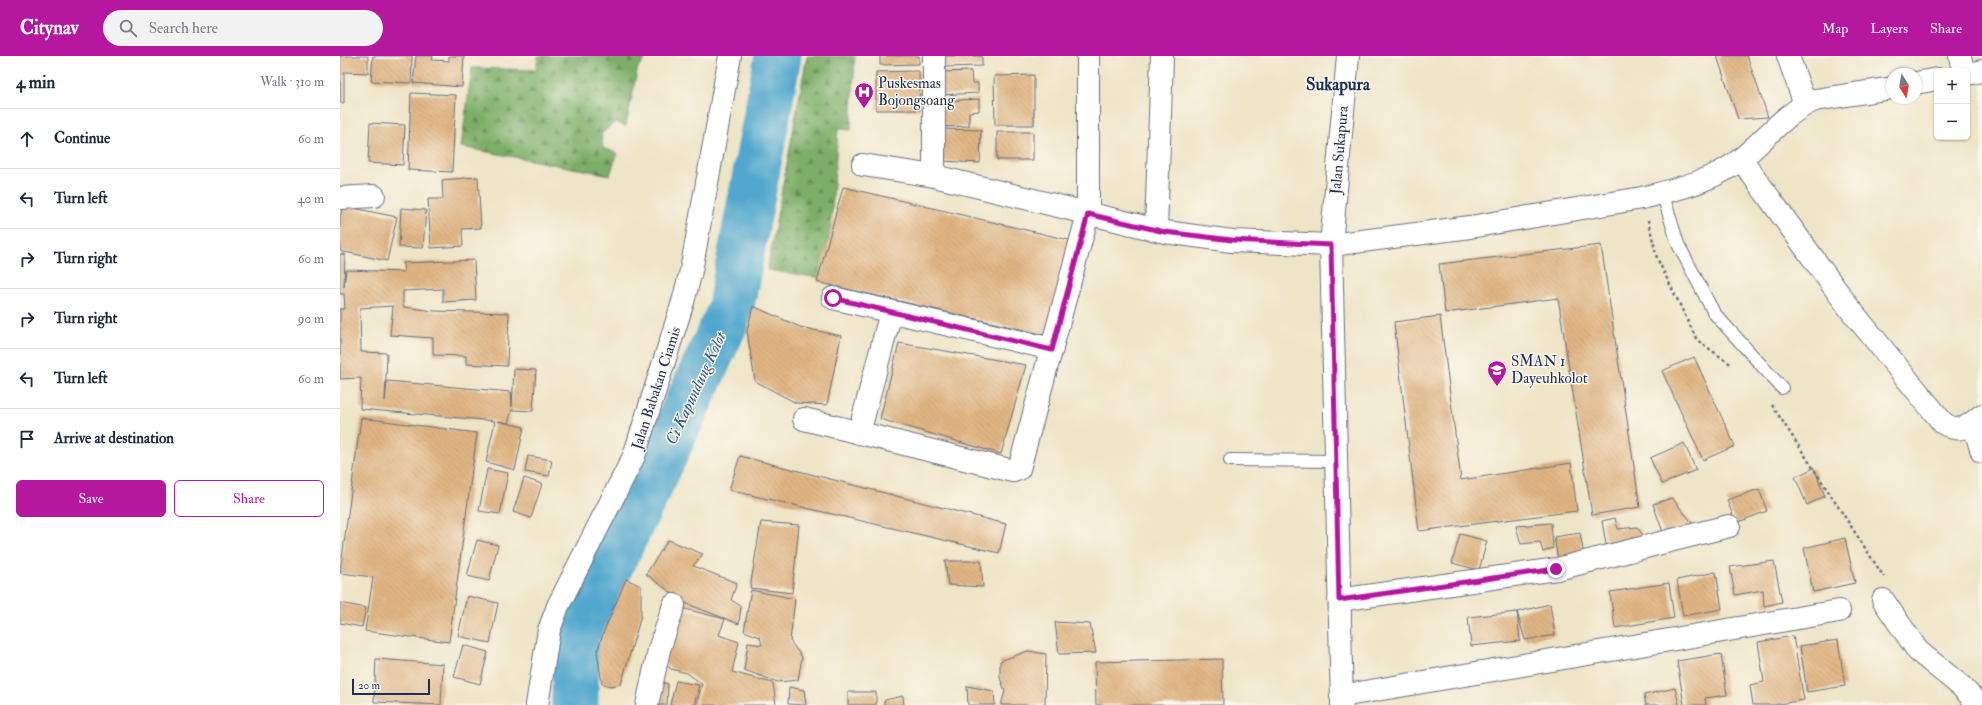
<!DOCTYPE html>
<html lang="en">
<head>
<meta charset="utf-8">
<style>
	:root { --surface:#fff; --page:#f2f2f3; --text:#1f2937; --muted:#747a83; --line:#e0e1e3; --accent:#b5179e }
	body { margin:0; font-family:"IM FELL Double Pica",serif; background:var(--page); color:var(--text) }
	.controls { position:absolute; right:12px; top:12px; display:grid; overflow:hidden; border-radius:6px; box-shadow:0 1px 3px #0004 }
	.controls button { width:36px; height:36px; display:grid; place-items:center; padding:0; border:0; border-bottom:1px solid var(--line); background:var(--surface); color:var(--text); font:20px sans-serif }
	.compass { position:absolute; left:1546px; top:12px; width:36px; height:36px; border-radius:50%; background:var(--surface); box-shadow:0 1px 3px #0004; rotate:169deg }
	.scale { position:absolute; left:12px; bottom:10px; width:78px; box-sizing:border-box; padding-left:4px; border:2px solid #1b2f5e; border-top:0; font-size:11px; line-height:14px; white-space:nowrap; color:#1b2f5e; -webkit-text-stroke:3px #fbf7ec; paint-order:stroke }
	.stop { position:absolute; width:12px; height:12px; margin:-9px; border:3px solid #b5179e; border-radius:50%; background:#fff }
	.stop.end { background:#b5179e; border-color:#fff; box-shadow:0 1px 4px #0008 }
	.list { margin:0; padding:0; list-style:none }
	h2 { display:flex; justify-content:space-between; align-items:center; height:52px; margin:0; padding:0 16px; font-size:17px }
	h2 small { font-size:13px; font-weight:400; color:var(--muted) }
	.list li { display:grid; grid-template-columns:26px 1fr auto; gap:12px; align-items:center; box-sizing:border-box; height:60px; padding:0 16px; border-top:1px solid var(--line) }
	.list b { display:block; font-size:15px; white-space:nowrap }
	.list em { font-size:13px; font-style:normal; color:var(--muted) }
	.actions { display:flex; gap:8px; padding:12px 16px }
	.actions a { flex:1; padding:9px 0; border:1px solid var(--accent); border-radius:6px; text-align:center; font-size:14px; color:var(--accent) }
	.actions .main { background:var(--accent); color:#fff }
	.icon { flex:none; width:22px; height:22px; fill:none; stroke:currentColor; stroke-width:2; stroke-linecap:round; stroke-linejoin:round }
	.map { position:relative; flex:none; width:1642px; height:649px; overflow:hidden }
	header { display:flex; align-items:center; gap:24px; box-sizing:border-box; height:56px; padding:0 20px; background:var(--accent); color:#fff }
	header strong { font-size:19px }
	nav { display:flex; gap:22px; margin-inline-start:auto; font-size:14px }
	.search { width:280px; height:36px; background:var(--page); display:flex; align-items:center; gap:10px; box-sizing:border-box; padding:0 14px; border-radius:22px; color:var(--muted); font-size:15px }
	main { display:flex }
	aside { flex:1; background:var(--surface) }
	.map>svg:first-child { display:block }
</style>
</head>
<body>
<header>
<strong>Citynav</strong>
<div class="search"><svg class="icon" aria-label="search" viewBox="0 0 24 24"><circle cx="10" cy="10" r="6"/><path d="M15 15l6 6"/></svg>Search here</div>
<nav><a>Map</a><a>Layers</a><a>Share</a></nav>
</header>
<main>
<aside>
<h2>4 min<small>Walk · 310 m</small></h2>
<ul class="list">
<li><svg class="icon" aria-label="ahead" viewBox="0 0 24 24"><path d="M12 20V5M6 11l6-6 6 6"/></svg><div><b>Continue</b></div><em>60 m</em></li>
<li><svg class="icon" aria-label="left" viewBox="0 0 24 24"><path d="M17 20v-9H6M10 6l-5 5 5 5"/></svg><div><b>Turn left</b></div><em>40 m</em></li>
<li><svg class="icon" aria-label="right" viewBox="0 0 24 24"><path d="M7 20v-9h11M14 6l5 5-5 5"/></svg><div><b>Turn right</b></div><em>60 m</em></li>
<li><svg class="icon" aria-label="right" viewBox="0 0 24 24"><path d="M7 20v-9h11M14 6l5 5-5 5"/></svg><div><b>Turn right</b></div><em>90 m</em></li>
<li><svg class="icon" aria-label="left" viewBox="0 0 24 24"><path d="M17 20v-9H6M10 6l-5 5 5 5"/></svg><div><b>Turn left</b></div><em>60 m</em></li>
<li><svg class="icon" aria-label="arrive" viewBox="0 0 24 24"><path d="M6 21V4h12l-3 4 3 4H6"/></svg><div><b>Arrive at destination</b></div></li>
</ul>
<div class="actions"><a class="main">Save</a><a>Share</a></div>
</aside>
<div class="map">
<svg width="1642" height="649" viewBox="0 0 1642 649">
	<defs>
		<pattern id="forest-firs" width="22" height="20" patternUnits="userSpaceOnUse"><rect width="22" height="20" fill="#7dae68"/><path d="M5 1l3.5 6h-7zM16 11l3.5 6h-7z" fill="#668e59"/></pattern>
		<pattern id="building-back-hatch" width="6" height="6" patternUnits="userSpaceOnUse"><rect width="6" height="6" fill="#e1b583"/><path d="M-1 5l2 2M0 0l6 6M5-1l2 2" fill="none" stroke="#c09c74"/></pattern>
	</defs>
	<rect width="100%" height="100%" fill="#fbf7ec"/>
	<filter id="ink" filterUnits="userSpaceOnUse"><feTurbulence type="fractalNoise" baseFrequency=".025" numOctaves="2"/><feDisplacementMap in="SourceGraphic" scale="8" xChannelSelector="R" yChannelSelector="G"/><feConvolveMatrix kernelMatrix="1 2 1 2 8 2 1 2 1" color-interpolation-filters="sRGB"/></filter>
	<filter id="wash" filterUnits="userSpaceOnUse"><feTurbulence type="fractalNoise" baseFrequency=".012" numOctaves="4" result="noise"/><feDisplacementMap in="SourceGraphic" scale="16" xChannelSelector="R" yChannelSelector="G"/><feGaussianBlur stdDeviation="0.9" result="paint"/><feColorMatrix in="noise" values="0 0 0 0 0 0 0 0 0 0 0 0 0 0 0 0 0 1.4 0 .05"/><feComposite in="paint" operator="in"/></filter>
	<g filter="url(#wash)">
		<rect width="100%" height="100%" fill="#eee4c6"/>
		<path fill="url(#forest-firs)" stroke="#4c6e63" d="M 198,0 L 308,0 L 298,11 L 286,70 L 275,66 L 261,78 L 263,92 L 277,97 L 270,119 L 121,91 L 132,12 L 196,14 Z
			M 467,0 L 515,0 L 511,74 L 498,73 L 491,169 L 481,222 L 427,214 Z"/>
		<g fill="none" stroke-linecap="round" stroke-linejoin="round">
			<path stroke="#51a7cd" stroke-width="47" d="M 235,649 L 236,579 L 319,410 L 390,256 L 438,0"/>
		</g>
		<g id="blocks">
			<path fill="url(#building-back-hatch)" d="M 0,0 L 28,0 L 28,17 L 4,16 L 4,47 L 0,47 Z
				M 33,0 L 72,0 L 71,27 L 31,25 Z
				M 76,0 L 93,0 L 92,4 L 109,5 L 109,0 L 124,0 L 122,31 L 73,27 Z
				M 540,0 L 579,0 L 579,8 L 540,9 Z
				M 603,0 L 642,0 L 642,10 L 603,11 Z
				M 1377,0 L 1407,0 L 1428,61 L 1398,63 Z
				M 579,15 L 580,54 L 536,54 L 536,16 Z
				M 631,15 L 632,27 L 638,27 L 638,37 L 600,39 L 599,16 Z
				M 694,19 L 694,69 L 655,69 L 654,20 Z
				M 71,37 L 116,39 L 112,116 L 68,114 Z
				M 639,43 L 639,55 L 629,56 L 629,70 L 601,71 L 601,45 Z
				M 30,67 L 65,69 L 63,109 L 28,107 Z
				M 602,73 L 641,74 L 640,107 L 601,105 Z
				M 657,76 L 693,76 L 693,104 L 657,104 Z
				M 138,121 L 141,172 L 122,173 L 123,190 L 91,192 L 88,143 L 103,143 L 102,124 Z
				M 503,131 L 733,185 L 706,279 L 477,226 Z
				M 3,150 L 57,161 L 47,205 L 0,195 L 0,162 Z
				M 61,152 L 86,154 L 83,192 L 59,191 Z
				M 1261,189 L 1300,451 L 1252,459 L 1218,242 L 1105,257 L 1099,208 Z
				M 0,198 L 5,198 L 4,231 L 6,214 L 64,216 L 63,207 L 134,204 L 136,244 L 103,246 L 103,233 L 63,235 L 63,251 L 94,255 L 169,257 L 167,310 L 126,308 L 126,300 L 93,299 L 93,282 L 50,279 L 53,250 L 20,252 L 21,296 L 47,297 L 45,345 L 47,325 L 171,336 L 172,351 L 174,313 L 196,314 L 193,355 L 172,354 L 168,367 L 157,365 L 184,371 L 175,414 L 146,406 L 155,365 L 20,353 L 21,322 L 0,323 L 0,253 L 5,253 L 4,238 L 0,238 Z
				M 413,250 L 460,271 L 501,280 L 487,349 L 456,347 L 415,325 L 407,275 Z
				M 1100,260 L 1121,424 L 1231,407 L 1237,455 L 1079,475 L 1054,266 Z
				M 559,287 L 686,309 L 661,398 L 540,363 Z
				M 1354,301 L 1395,390 L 1363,404 L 1322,315 Z
				M 21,362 L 137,377 L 109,586 L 25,575 L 33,521 L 0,517 Z
				M 1344,387 L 1356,414 L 1322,428 L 1310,402 Z
				M 188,400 L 212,404 L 209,420 L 185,416 Z
				M 400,400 L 666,468 L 659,497 L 389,434 Z
				M 1474,412 L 1485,440 L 1467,449 L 1455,421 Z
				M 147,413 L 168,417 L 160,458 L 139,455 Z
				M 184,422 L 202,428 L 191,462 L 173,456 Z
				M 1419,433 L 1427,455 L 1396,467 L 1387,444 Z
				M 1332,442 L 1354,469 L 1324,479 L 1313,448 Z
				M 1275,462 L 1278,473 L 1297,471 L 1308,486 L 1267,494 L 1262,465 Z
				M 421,466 L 459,469 L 452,537 L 410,532 Z
				M 1211,467 L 1213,492 L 1203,496 L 1200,486 L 1181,488 L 1176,470 Z
				M 1240,477 L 1244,499 L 1218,504 L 1214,481 Z
				M 1120,478 L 1147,485 L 1139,514 L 1112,507 Z
				M 1505,482 L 1515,527 L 1473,536 L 1464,492 Z
				M 137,484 L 158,489 L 149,525 L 127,520 Z
				M 328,484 L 363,498 L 353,510 L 397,527 L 391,544 L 401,550 L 399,568 L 345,547 L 306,518 Z
				M 605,505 L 641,505 L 643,531 L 608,529 Z
				M 1434,505 L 1442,546 L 1424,550 L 1423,534 L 1395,539 L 1390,511 Z
				M 1376,516 L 1382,553 L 1343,560 L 1337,524 Z
				M 286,523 L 301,530 L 301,560 L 281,628 L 271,630 L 262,628 L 257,596 L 264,575 Z
				M 1329,527 L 1334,562 L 1275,572 L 1270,536 Z
				M 411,534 L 455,543 L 450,585 L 462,601 L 458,624 L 438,626 L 404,614 L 408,587 L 422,589 L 420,581 L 404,575 Z
				M 127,540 L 158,547 L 150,587 L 118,580 Z
				M 0,547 L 26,552 L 22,571 L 0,567 Z
				M 1210,548 L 1215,579 L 1185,584 L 1177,556 Z
				M 341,552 L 385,563 L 379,579 L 399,586 L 392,616 L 433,627 L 436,649 L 356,649 L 362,628 L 347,617 L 331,613 L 320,603 Z
				M 1177,556 L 1180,585 L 1131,590 L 1128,561 Z
				M 715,566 L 750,568 L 756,597 L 719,598 Z
				M 1453,580 L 1464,644 L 1433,649 L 1413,649 L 1410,629 L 1424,626 L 1418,586 Z
				M 1498,584 L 1505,630 L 1467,636 L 1460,590 Z
				M 123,589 L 148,596 L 140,628 L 114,621 Z
				M 688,595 L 706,598 L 705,649 L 661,649 L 665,635 L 660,622 L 660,605 Z
				M 1381,598 L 1387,639 L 1365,642 L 1366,649 L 1344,649 L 1337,605 Z
				M 36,603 L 103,608 L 101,649 L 34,646 Z
				M 882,603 L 883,649 L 756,649 L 755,606 Z
				M 314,624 L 328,628 L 327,649 L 310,649 Z
				M 336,625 L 359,629 L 354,649 L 330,649 Z
				M 627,630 L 654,635 L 655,649 L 628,649 Z
				M 449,631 L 464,634 L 466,649 L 448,648 Z
				M 1335,632 L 1339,649 L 1306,649 L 1304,639 Z
				M 508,636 L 536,636 L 536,649 L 508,649 Z
				M 563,640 L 564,649 L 543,649 L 545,644 Z"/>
		</g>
	</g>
	<g filter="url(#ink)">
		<use href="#blocks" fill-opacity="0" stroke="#656e82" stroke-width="1"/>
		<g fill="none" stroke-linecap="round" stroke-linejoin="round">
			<g stroke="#656e82" stroke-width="14">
				<path id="service" d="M 1322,136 L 1338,188 L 1374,257 L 1442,332
					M 890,404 L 996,405"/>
			</g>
			<g stroke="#656e82" stroke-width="24">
				<path id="minor" d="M 1448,0 L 1465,48
					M 1620,0 L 1623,15
					M 1401,103 L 1510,253 L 1603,367 C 1620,378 1628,371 1642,359
					M 523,109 L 594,120 L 825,176 L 892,185 L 991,189 L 1002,649
					M 594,120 L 594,0
					M 0,142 L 34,140
					M 816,174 L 822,0
					M 493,242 L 712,293
					M 464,363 L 673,415 L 679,413 L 748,158 L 748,0
					M 1633,367 L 1642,396
					M 519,377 L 551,256
					M 999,544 L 1217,513 L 1389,470
					M 1543,544 L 1578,595 L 1621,630 L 1639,649
					M 1001,640 L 1499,555
					M 197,649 L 209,574 L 218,550 L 294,400 L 343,246 L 351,215 L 390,0
					M 307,649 L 319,594 L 334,549"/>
			</g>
			<g stroke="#656e82" stroke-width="24">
				<path id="tertiary" d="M 1008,0 L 991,189 L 1130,171 L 1302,142 C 1336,133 1374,125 1401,103 C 1426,83 1446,56 1475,44 L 1552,32
					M 1627,18 L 1642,15
					M 1576,27 L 1597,23"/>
			</g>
			<path stroke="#656e82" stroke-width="2.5" stroke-dasharray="3 3" stroke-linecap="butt" d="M 1308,164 L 1317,202 L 1357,284 L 1392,309
				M 1432,349 L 1544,521"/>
			<use href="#service" stroke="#fff" stroke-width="12"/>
			<use href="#minor" stroke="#fff" stroke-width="22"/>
			<use href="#tertiary" stroke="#fff" stroke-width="22"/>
		</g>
	</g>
	<g fill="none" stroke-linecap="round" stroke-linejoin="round" filter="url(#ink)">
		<path stroke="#b5179e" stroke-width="5" d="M 493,242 L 712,294 L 748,158 L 825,176 L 892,184 L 991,189 L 999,544 L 1216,513"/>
	</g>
	<defs>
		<g id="hospital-pin" transform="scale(1)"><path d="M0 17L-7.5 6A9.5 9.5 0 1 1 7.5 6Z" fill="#b5179e" stroke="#fbf7ec"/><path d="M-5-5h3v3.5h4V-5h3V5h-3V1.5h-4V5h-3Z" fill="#fff"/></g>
		<g id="school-pin" transform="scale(1)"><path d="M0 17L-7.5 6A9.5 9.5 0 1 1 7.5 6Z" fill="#b5179e" stroke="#fbf7ec"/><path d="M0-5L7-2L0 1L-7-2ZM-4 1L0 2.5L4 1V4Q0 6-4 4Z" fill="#fff"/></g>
	</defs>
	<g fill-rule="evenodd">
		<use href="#hospital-pin" x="524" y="36"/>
		<use href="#school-pin" x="1157" y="314"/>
	</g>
	<g text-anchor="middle" stroke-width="3" stroke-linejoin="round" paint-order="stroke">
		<g font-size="15" fill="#1b2f5e" stroke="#fbf7ec" text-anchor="start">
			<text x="538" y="32">Puskesmas<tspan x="538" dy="17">Bojongsoang</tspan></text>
			<text x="1171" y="310">SMAN 1<tspan x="1171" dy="17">Dayeuhkolot</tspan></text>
		</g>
		<g font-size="15" fill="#1b2f5e" stroke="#fbf7ec">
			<text transform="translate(999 94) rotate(-85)" y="5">Jalan Sukapura</text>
			<text transform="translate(316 332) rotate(-72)" y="5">Jalan Babakan Ciamis</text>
		</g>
		<g font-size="16" font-style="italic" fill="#2e5985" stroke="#fbf7ec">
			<text transform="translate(355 332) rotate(-65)" y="6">Ci Kapundung Kolot</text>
		</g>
		<g font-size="17" font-weight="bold" fill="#1b2f5e" stroke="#fbf7ec">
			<text x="998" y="34">Sukapura</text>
		</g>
	</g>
</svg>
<div class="controls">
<button>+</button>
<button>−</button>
</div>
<svg class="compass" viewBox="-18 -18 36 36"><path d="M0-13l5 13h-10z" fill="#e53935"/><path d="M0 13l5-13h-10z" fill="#747a83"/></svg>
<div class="scale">20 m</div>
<div class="stop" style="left:493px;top:242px"></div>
<div class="stop end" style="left:1216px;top:513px"></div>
</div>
</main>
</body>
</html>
